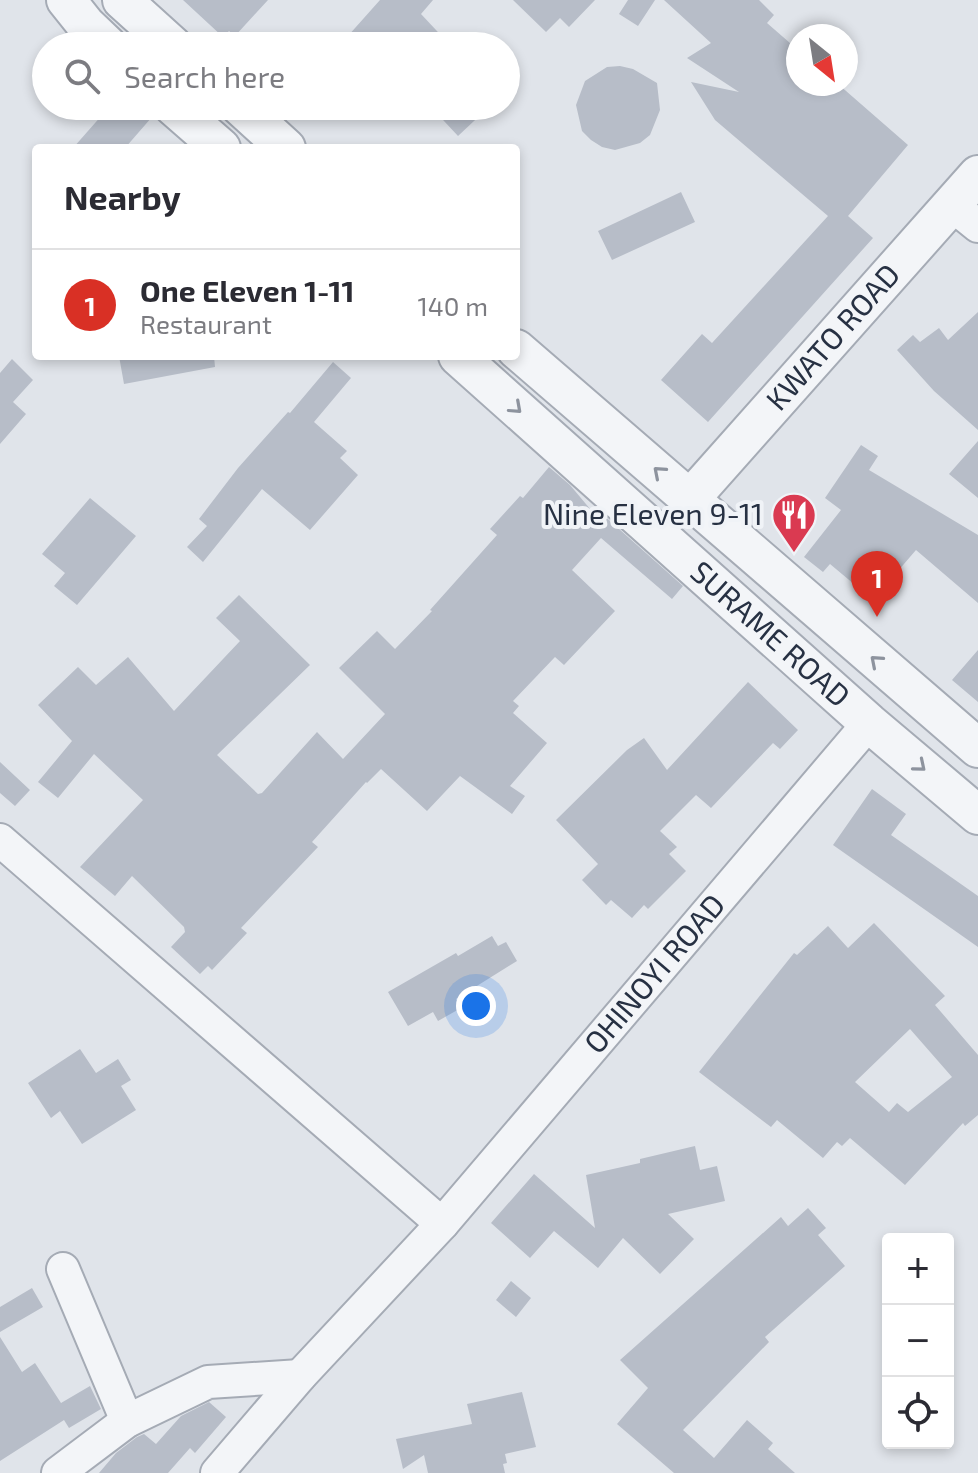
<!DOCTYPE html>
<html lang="en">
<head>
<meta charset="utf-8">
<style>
	:root { --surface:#fff; --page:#f7f7f7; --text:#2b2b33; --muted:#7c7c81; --line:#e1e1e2; --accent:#d93025 }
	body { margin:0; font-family:"Exo 2",sans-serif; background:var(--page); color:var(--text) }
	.controls { position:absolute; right:24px; bottom:24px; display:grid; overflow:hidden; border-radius:8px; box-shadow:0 4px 12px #0003 }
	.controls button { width:72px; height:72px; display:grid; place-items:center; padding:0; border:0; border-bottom:2px solid var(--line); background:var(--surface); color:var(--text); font:40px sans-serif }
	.compass { position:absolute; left:786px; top:24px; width:72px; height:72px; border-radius:50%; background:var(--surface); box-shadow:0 4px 12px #0003; rotate:150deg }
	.you { position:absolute; left:476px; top:1006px; width:28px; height:28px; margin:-20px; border:6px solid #fff; border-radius:50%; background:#1a73e8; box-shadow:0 0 0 12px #1a73e833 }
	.badge { display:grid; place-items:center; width:52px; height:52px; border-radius:50%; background:var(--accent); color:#fff; font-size:26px; font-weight:700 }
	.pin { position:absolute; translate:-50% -66px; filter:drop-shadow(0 2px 4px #0008) }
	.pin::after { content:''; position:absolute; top:42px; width:28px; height:24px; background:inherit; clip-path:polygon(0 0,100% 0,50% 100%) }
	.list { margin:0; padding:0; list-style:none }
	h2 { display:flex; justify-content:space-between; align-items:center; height:104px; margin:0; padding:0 32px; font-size:34px }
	h2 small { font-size:26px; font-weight:400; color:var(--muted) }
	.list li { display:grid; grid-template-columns:52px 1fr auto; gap:24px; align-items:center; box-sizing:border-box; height:112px; padding:0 32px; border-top:2px solid var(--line) }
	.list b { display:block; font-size:30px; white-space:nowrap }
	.list p { margin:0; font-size:26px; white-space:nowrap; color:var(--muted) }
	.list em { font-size:26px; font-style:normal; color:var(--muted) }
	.icon { flex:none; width:44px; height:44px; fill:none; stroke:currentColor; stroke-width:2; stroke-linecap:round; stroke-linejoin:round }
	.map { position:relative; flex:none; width:978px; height:1473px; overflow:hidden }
	.search { position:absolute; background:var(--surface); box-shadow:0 4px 12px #0003; left:32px; top:32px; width:488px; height:88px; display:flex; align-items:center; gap:20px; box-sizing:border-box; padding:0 28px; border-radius:44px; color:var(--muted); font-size:30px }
	.panel { position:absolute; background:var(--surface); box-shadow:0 4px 12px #0003; left:32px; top:144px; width:488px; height:216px; border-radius:8px }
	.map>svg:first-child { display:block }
</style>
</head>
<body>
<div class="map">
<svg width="978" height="1473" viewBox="0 0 978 1473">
	<rect width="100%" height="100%" fill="#e0e4ea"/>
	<path fill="#b7bdc8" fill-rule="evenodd" d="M 183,0 L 268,0 L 235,36 L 229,31 L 223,37 Z
		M 380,0 L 433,0 L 421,14 L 451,46 L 339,46 Z
		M 513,0 L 595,0 L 569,27 L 560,18 L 546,32 Z
		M 628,0 L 655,0 L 638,26 L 619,14 Z
		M 664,0 L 759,0 L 774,15 L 767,23 L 798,50 L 798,84 L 838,84 L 908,145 L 848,216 L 873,238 L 708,422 L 661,380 L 702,334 L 712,343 L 828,216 L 715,120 L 691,82 L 739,92 L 687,58 L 711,43 Z
		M 620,66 L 633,69 L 657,83 L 660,110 L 650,135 L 640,143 L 615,150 L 602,147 L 591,140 L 582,131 L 576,105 L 585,81 L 607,67 Z
		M 110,106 L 139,106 L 152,117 L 125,148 L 73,148 Z
		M 430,106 L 490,106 L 458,136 Z
		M 681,192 L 695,222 L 612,260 L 598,231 Z
		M 978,312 L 978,430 L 934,391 L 897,350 L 913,335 L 920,342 L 939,328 L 948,340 Z
		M 119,356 L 214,356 L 215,367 L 124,384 Z
		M 12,359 L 33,380 L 13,402 L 26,414 L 0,444 L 0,373 Z
		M 333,362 L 351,378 L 314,422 L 347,451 L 340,458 L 358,475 L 310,530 L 262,489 L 203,562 L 187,547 L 207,526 L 199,519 L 238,468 L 288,412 L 290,413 Z
		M 978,441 L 978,498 L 949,474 Z
		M 861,445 L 878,456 L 869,470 L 978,535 L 978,603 L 916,550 L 873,600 L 830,564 L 823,572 L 804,557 L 841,510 L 825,498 Z
		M 549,467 L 570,485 L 596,516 L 600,512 L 683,586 L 672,599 L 601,538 L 572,570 L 615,611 L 564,665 L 555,657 L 513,701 L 519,706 L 513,713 L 547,743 L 510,786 L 525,796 L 512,814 L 460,776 L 427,811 L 381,769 L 367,783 L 366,782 L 312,842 L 318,847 L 241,928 L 247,933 L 212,970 L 208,966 L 200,974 L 171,947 L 185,932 L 184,927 L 132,876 L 115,896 L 80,867 L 143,800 L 94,754 L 58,798 L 38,782 L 72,741 L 38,705 L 78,667 L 96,685 L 128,657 L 174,711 L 240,641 L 216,618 L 239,595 L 310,665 L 217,755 L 258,794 L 262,793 L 317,732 L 343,759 L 385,714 L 339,668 L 377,631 L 395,649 L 432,611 L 430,610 L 497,535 L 490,529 L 520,496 L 523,498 Z
		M 90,498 L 136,536 L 77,605 L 54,586 L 65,573 L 42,554 Z
		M 978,650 L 978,702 L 952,680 Z
		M 748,682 L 798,730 L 780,749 L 773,743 L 711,808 L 696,795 L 660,831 L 677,847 L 669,854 L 686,871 L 648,909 L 644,905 L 632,918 L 611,900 L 606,905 L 582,880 L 598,864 L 556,820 L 627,750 L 644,738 L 667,770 Z
		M 0,762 L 30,790 L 15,806 L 0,793 Z
		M 872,789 L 906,814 L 891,835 L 978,896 L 978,947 L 833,845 Z
		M 874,923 L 945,996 L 935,1005 L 978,1055 L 978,1115 L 965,1126 L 963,1123 L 905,1185 L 850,1138 L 842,1146 L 837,1142 L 823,1158 L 777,1120 L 771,1127 L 699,1072 L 794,953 L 797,955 L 828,926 L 848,948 ZM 910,1029 L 952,1077 L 908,1112 L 897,1103 L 889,1112 L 855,1082 Z
		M 492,936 L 498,946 L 506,942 L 517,961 L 456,999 L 461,1008 L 438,1021 L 433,1012 L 408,1026 L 388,992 L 456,953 L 458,956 Z
		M 80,1049 L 96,1073 L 118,1059 L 131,1080 L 121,1086 L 136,1110 L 82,1144 L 60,1111 L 51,1118 L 28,1083 Z
		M 695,1146 L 700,1170 L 717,1166 L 725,1201 L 668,1214 L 694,1239 L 660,1274 L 623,1238 L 598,1268 L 554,1231 L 530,1258 L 491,1223 L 534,1174 L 595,1228 L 586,1175 L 640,1163 L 640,1159 Z
		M 808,1208 L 826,1228 L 818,1235 L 845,1266 L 765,1337 L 769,1342 L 683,1430 L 714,1458 L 747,1420 L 773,1443 L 768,1449 L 795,1473 L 674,1473 L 617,1424 L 648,1388 L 620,1360 L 781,1217 L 788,1226 Z
		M 511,1281 L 531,1298 L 516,1317 L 496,1300 Z
		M 32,1288 L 43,1307 L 0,1332 L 0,1307 Z
		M 0,1337 L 22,1372 L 35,1363 L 61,1403 L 90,1386 L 101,1409 L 69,1428 L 64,1420 L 0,1461 Z
		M 522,1392 L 536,1447 L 505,1454 L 507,1463 L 503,1464 L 505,1473 L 428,1473 L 424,1455 L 403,1469 L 396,1439 L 472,1424 L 467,1404 Z
		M 209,1402 L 226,1417 L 195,1453 L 190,1448 L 168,1473 L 99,1473 L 116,1453 L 137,1437 L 144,1434 L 156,1444 L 181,1416 Z"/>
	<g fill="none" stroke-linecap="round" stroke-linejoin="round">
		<g stroke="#a5abb5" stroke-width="36">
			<g id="minor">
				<path d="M 952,205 L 978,226"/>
				<path d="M 0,840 L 442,1224"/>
				<path d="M 63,1269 L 127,1421"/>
				<path d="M 58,1473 L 127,1421 L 208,1382 L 300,1376"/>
				<path id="s1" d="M 217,1473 L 300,1376 L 442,1224 L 869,723"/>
			</g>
		</g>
		<g stroke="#a5abb5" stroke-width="42">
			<g id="tertiary">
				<path d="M 66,0 L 86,25 L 108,46"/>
				<path d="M 122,0 L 173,46"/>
				<path d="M 173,106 L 221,148"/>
				<path d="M 240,106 L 286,148"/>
				<path d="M 516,349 L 978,748"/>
				<path id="s2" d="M 458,356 L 869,723 L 978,815"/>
				<path id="s3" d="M 690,499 L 978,175"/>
			</g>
		</g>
		<use href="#minor" stroke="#f3f5f8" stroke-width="32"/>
		<use href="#tertiary" stroke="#f3f5f8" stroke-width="38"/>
	</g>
	<defs><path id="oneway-chevron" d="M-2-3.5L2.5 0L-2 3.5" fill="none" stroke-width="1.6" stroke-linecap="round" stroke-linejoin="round" transform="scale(2)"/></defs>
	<g stroke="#8d939e">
		<use href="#oneway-chevron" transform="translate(516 408) rotate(42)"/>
		<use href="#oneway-chevron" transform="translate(659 472) rotate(-139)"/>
		<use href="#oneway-chevron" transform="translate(876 661) rotate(-139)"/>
		<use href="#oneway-chevron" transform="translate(920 766) rotate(40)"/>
	</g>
	<defs>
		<g id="restaurant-pin" transform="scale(2.3)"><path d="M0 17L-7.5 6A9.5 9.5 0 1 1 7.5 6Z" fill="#da3a51" stroke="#f0f3f7"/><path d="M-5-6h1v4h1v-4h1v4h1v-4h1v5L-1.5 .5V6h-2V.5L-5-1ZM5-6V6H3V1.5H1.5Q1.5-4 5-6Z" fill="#fff"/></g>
	</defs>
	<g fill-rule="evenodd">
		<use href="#restaurant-pin" x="794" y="515"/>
	</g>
	<g text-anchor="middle" stroke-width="8" stroke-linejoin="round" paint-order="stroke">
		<g font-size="30" fill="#273143" stroke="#f0f3f7">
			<text dy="10" stroke="none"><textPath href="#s3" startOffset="216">KWATO ROAD</textPath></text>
			<text dy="10" stroke="none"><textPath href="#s2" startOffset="418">SURAME ROAD</textPath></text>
			<text dy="10" stroke="none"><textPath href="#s1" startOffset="664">OHINOYI ROAD</textPath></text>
		</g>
		<g font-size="30" fill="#273143" stroke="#f0f3f7" text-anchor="end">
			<text x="763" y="525">Nine Eleven 9-11</text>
		</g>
	</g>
</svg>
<div class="controls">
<button>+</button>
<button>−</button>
<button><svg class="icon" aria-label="locate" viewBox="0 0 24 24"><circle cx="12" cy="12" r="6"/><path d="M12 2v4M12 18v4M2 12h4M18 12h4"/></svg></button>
</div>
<svg class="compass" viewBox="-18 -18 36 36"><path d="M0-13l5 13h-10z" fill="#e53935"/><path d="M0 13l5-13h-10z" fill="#7c7c81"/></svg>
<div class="you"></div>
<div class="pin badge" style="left:877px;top:617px">1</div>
<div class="search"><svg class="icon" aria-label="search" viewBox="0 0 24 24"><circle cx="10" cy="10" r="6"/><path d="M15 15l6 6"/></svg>Search here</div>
<section class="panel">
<h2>Nearby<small></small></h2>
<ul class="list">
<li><span class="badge">1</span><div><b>One Eleven 1-11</b><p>Restaurant</p></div><em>140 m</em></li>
</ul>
</section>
</div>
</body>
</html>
